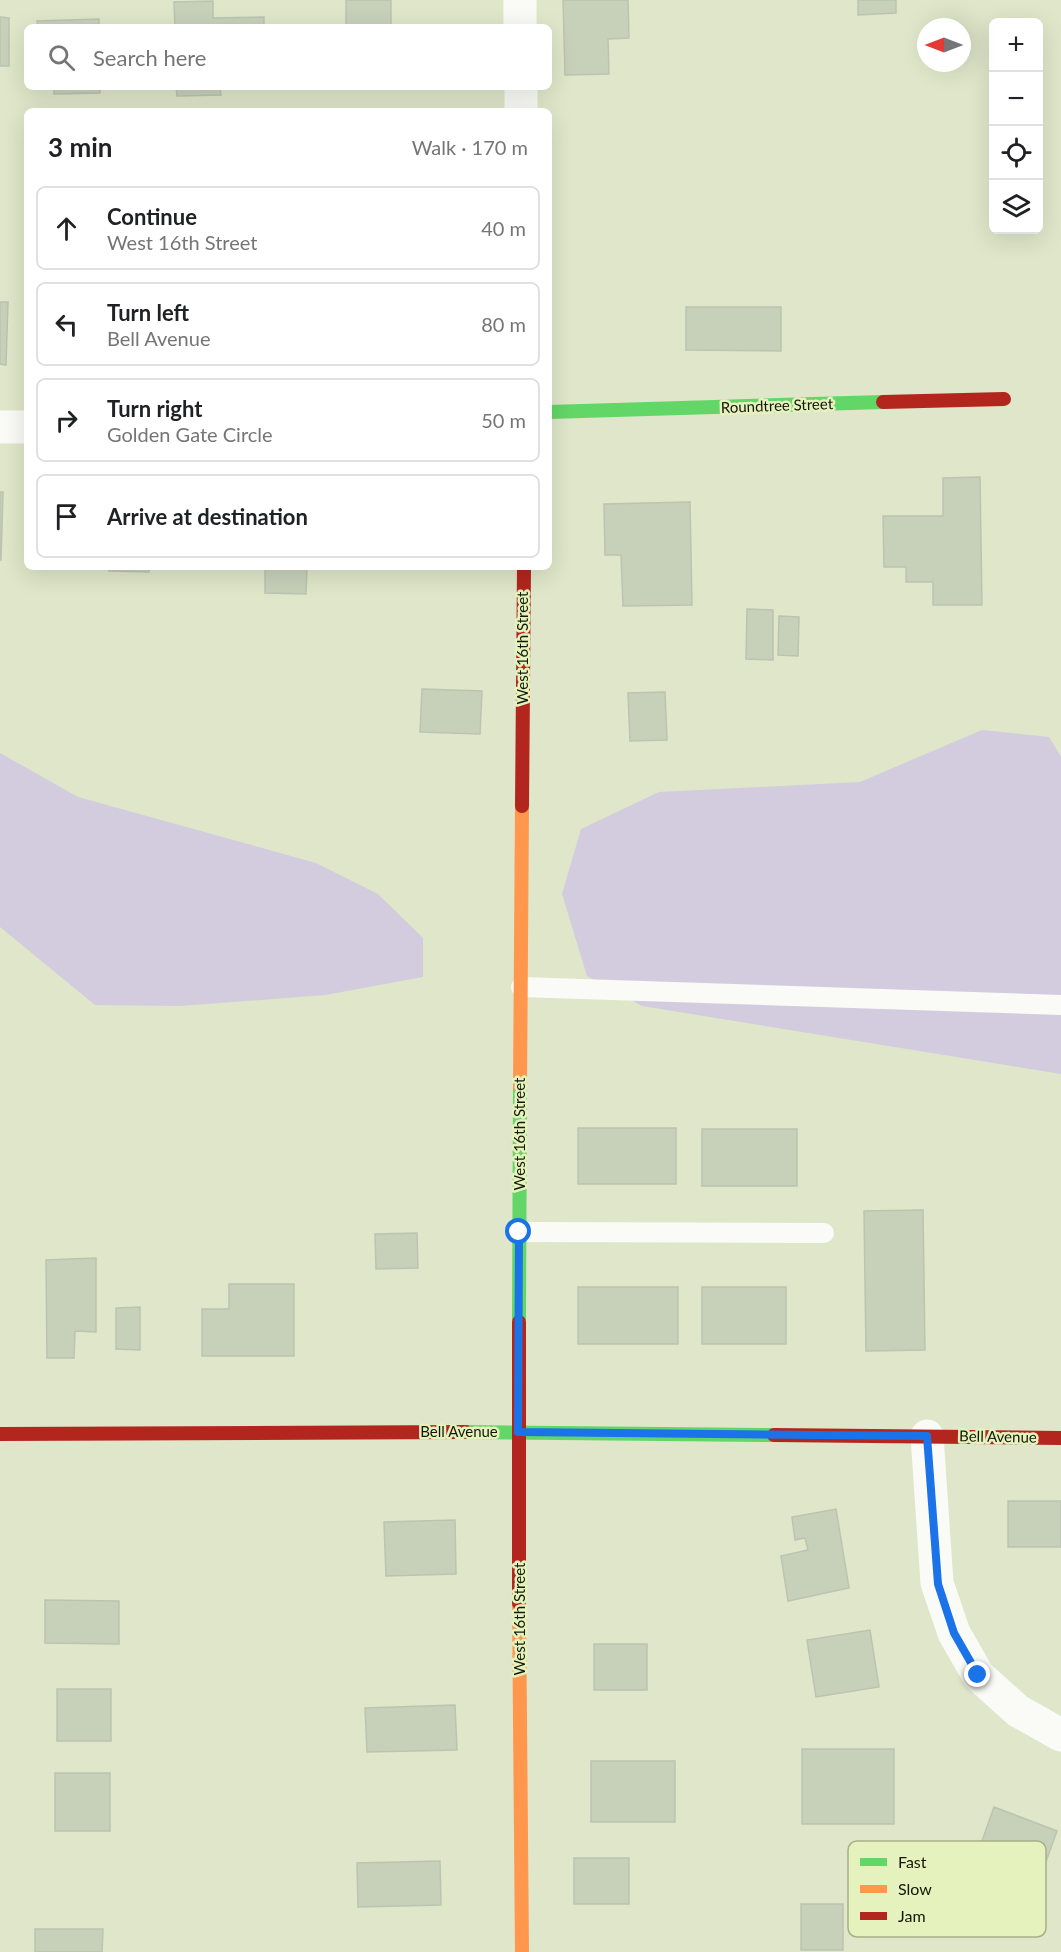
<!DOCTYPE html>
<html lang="en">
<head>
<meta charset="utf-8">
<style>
	:root { --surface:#fff; --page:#f2f2f2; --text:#202124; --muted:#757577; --line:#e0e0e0 }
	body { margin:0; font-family:Lato,sans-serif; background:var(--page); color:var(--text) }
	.controls { position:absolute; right:18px; top:18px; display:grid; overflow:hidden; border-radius:9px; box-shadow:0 6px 24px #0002 }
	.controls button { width:54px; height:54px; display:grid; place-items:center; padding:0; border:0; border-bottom:2px solid var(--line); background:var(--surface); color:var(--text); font:30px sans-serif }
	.compass { position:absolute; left:917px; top:18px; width:54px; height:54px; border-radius:50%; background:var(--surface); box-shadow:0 6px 24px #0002; rotate:270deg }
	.stop { position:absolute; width:18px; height:18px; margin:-14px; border:4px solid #1a73e8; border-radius:50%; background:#fff }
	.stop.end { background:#1a73e8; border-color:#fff; box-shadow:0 2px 6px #0008 }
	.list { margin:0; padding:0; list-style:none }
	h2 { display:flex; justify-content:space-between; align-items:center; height:78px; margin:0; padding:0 24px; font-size:26px }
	h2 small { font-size:20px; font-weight:400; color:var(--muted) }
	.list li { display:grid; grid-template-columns:39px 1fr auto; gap:18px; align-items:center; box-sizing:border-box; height:84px; margin:0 12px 12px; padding:0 12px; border:2px solid var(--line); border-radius:9px }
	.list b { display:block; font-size:22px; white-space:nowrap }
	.list p { margin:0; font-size:20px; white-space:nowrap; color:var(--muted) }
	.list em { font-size:20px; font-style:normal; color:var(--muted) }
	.icon { flex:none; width:33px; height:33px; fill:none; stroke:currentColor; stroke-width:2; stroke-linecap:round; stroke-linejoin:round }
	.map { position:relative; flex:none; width:1061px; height:1952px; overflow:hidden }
	.search { position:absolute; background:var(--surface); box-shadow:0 6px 24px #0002; left:24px; top:24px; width:528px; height:66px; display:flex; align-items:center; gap:15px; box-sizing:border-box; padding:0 21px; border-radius:9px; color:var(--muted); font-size:22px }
	.panel { position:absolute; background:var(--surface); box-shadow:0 6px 24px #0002; left:24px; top:108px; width:528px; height:462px; border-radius:9px }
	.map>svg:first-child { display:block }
</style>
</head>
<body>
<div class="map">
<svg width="1061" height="1952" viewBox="0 0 1061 1952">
	<rect width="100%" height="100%" fill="#dfe6c9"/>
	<path fill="#d2ccde" d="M 982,730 L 1049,737 L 1061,757 L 1061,1074 L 642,1006 L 587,976 L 562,894 L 581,829 L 659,792 L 860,782 Z
		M 0,753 L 78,797 L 316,863 L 378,894 L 423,938 L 423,977 L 325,995 L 180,1006 L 95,1005 L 0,927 Z"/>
	<path fill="#c7d1ba" stroke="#bbc4b0" stroke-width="1.5" d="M 346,0 L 391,0 L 391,27 L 346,27 Z
		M 563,0 L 628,0 L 629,38 L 608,39 L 609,74 L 565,75 Z
		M 858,0 L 896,0 L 896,13 L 858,15 Z
		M 213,1 L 213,18 L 264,17 L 264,27 L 175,27 L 174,2 Z
		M 0,17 L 9,18 L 9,66 L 0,66 Z
		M 99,19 L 99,27 L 38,27 L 37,21 Z
		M 54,87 L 100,87 L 100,93 L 54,94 Z
		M 176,87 L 220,87 L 221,95 L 177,96 Z
		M 0,302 L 8,302 L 6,365 L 0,364 Z
		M 686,307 L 781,307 L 781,351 L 686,350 Z
		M 980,477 L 982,605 L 933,605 L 933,582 L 906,582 L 906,567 L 884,567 L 883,516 L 943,516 L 943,478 Z
		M 0,492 L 3,492 L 1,560 L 0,560 Z
		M 690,502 L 692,605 L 623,606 L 621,555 L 605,555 L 604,504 Z
		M 109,567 L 149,567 L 149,572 L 109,571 Z
		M 265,567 L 307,567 L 306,594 L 265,593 Z
		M 747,609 L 773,610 L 773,660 L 746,659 Z
		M 779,616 L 799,617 L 798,656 L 778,655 Z
		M 422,689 L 482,691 L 480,734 L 420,732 Z
		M 665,692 L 667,740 L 630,741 L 628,693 Z
		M 578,1128 L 676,1128 L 676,1184 L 578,1184 Z
		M 702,1129 L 797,1129 L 797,1186 L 702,1186 Z
		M 923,1210 L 925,1350 L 866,1351 L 864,1211 Z
		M 417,1233 L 418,1268 L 376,1269 L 375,1234 Z
		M 96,1258 L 96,1332 L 75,1331 L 74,1358 L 47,1358 L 46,1260 Z
		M 229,1284 L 294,1284 L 294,1356 L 202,1356 L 202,1309 L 229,1309 Z
		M 578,1287 L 678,1287 L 678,1344 L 578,1344 Z
		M 702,1287 L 786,1287 L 786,1344 L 702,1344 Z
		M 140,1307 L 140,1350 L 116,1349 L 116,1308 Z
		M 1008,1501 L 1061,1501 L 1061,1547 L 1008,1547 Z
		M 836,1509 L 849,1588 L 788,1601 L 781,1556 L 808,1550 L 805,1538 L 795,1540 L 792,1517 Z
		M 455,1520 L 456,1574 L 386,1576 L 384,1522 Z
		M 45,1600 L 119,1601 L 119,1644 L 45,1643 Z
		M 870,1630 L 879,1687 L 816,1697 L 807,1640 Z
		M 594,1644 L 647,1644 L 647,1690 L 594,1690 Z
		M 57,1689 L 111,1689 L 111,1741 L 57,1741 Z
		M 455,1705 L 457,1750 L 367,1752 L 365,1708 Z
		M 802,1749 L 894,1749 L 894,1824 L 802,1824 Z
		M 591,1761 L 675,1761 L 675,1822 L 591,1822 Z
		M 55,1773 L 110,1773 L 110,1831 L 55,1831 Z
		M 994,1807 L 1057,1831 L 1039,1881 L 976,1858 Z
		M 574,1858 L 629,1858 L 629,1904 L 574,1904 Z
		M 440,1861 L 441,1905 L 358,1907 L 357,1863 Z
		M 801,1904 L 843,1904 L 843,1950 L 801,1950 Z
		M 35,1929 L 103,1929 L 102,1952 L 35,1952 Z"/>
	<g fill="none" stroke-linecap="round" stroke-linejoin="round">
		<path stroke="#fafbf7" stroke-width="20" d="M 521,987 L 1061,1005
			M 519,1232 L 824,1233"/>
		<path stroke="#fafbf7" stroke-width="33" d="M 520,0 L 520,27
			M 521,87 L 521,111
			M 0,427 L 27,427
			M 927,1436 L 937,1583 L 954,1633 L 978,1675 L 1018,1711 L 1061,1735"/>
		<path stroke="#63d668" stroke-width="14" d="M 549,412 L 883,402
			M 519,1322 L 520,1086
			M 466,1432 L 774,1435"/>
		<path stroke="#ff974d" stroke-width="14" d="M 520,1086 L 522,806
			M 519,1603 L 522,1952"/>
		<path stroke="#b3261e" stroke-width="14" d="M 883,402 L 1004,399
			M 522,806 L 524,567
			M 519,1322 L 519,1603
			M 0,1434 L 466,1432
			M 774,1435 L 1061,1438"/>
	</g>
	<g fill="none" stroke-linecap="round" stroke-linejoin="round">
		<path stroke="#1a73e8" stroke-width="8" d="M 519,1232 L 518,1432 L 927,1436 L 938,1584 L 954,1633 L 978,1675"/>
	</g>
	<g text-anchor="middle" stroke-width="5" stroke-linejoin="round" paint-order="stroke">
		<g font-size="15" fill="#131705" stroke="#e5f2bd">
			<text transform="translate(777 406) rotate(-2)" y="5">Roundtree Street</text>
			<text transform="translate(523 648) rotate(-90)" y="5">West 16th Street</text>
			<text transform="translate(520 1134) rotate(-90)" y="5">West 16th Street</text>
			<text x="459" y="1437">Bell Avenue</text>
			<text transform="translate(998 1437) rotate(1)" y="5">Bell Avenue</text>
			<text transform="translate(520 1619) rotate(-90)" y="5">West 16th Street</text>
		</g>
	</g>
	<rect x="848" y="1841" width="198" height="96" rx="9" fill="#e5f2bd" stroke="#a6b086" stroke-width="1.5"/>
	<rect x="860" y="1858" width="27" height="8" fill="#63d668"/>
	<rect x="860" y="1885" width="27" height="8" fill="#ff974d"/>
	<rect x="860" y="1912" width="27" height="8" fill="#b3261e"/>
	<g font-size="16" fill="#131705">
		<text x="898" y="1868">Fast</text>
		<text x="898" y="1895">Slow</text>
		<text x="898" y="1922">Jam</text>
	</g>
</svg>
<div class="controls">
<button>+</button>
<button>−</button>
<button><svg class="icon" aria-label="locate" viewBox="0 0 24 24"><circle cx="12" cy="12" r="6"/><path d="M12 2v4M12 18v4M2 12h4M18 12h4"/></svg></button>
<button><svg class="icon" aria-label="layers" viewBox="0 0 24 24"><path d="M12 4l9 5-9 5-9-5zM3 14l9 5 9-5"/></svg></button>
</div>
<svg class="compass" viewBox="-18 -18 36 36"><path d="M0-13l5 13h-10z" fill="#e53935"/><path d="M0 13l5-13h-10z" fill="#757577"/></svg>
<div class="stop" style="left:519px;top:1232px"></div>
<div class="stop end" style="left:978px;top:1675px"></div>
<div class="search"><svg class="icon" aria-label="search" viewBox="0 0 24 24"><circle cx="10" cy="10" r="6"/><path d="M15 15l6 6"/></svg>Search here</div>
<section class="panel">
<h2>3 min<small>Walk · 170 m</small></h2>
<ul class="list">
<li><svg class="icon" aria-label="ahead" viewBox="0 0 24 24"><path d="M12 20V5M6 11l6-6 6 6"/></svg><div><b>Continue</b><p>West 16th Street</p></div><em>40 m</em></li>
<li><svg class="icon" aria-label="left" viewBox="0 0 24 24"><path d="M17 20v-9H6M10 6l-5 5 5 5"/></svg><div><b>Turn left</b><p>Bell Avenue</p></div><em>80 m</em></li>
<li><svg class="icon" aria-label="right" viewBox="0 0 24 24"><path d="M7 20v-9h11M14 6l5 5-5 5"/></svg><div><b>Turn right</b><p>Golden Gate Circle</p></div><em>50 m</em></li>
<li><svg class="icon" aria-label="arrive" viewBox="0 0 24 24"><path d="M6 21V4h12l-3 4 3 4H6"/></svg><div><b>Arrive at destination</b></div></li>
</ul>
</section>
</div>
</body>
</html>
